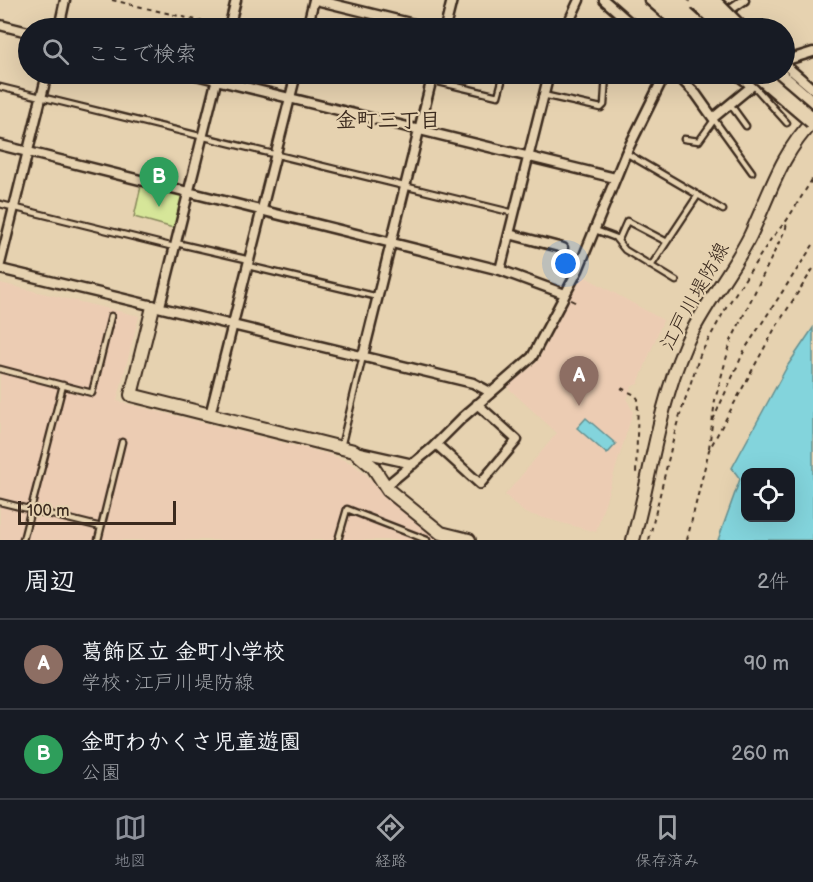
<!DOCTYPE html>
<html lang="ja">
<head>
<meta charset="utf-8">
<style>
	:root { --surface:#171b24; --page:#242831; --text:#f1f3f6; --muted:#9ea1a6; --line:#363941; --accent:#8c9099 }
	body { margin:0; font-family:"Balsamiq Sans","Klee One",sans-serif; background:var(--page); color:var(--text) }
	.controls { position:absolute; right:18px; bottom:18px; display:grid; overflow:hidden; border-radius:12px; box-shadow:0 6px 24px #0002 }
	.controls button { width:54px; height:54px; display:grid; place-items:center; padding:0; border:0; border-bottom:2px solid var(--line); background:var(--surface); color:var(--text); font:30px sans-serif }
	.scale { position:absolute; left:18px; bottom:15px; width:158px; box-sizing:border-box; padding-left:6px; border:3px solid #3b2a1e; border-top:0; font-size:16px; line-height:21px; white-space:nowrap; color:#3b2a1e; -webkit-text-stroke:4px #e6d2b0; paint-order:stroke }
	.you { position:absolute; left:566px; top:264px; width:21px; height:21px; margin:-15px; border:4px solid #fff; border-radius:50%; background:#1a73e8; box-shadow:0 0 0 9px #1a73e833 }
	.badge { display:grid; place-items:center; width:39px; height:39px; border-radius:50%; background:var(--accent); color:#fff; font-size:20px; font-weight:700 }
	.pin { position:absolute; translate:-50% -50px; filter:drop-shadow(0 2px 3px #0008) }
	.pin::after { content:''; position:absolute; top:32px; width:21px; height:18px; background:inherit; clip-path:polygon(0 0,100% 0,50% 100%) }
	.list { margin:0; padding:0; list-style:none }
	h2 { display:flex; justify-content:space-between; align-items:center; height:78px; margin:0; padding:0 24px; font-size:26px }
	h2 small { font-size:20px; font-weight:400; color:var(--muted) }
	.list li { display:grid; grid-template-columns:39px 1fr auto; gap:18px; align-items:center; box-sizing:border-box; height:90px; padding:0 24px; border-top:2px solid var(--line) }
	.list b { display:block; font-size:22px; white-space:nowrap }
	.list p { margin:0; font-size:20px; white-space:nowrap; color:var(--muted) }
	.list em { font-size:20px; font-style:normal; color:var(--muted) }
	.icon { flex:none; width:33px; height:33px; fill:none; stroke:currentColor; stroke-width:2; stroke-linecap:round; stroke-linejoin:round }
	.map { position:relative; flex:none; width:813px; height:540px; overflow:hidden }
	.search { position:absolute; background:var(--surface); box-shadow:0 6px 24px #0002; left:18px; right:18px; top:18px; height:66px; display:flex; align-items:center; gap:15px; box-sizing:border-box; padding:0 21px; border-radius:33px; color:var(--muted); font-size:22px }
	.sheet { height:258px; background:var(--surface) }
	nav { display:flex; justify-content:space-around; align-items:center; box-sizing:border-box; height:84px; border-top:2px solid var(--line); background:var(--surface); font-size:16px; color:var(--muted) }
	nav a { display:grid; justify-items:center; gap:3px }
	nav .on { color:var(--accent) }
	.map>svg:first-child { display:block }
</style>
</head>
<body>
<div class="map">
<svg width="813" height="540" viewBox="0 0 813 540">
	<rect width="100%" height="100%" fill="#e6d2b0"/>
	<filter id="ink" filterUnits="userSpaceOnUse"><feTurbulence type="fractalNoise" baseFrequency=".0167" numOctaves="2"/><feDisplacementMap in="SourceGraphic" scale="12" xChannelSelector="R" yChannelSelector="G"/><feConvolveMatrix kernelMatrix="1 2 1 2 8 2 1 2 1" color-interpolation-filters="sRGB"/></filter>
	<g filter="url(#ink)">
		<path fill="#ecccb3" d="M 582,275 L 663,320 L 638,384 L 632,386 L 627,400 L 633,412 L 596,532 L 525,513 L 505,495 L 557,433 L 507,387 L 537,362 Z
			M 0,283 L 139,316 L 117,401 L 329,454 L 351,463 L 366,474 L 384,497 L 438,540 L 0,540 Z"/>
		<path fill="#d6e699" stroke="#88885c" stroke-width="1.5" d="M 141,186 L 185,196 L 177,229 L 134,217 Z"/>
		<path fill="#83d4dc" stroke="#669090" stroke-width="1.5" fill-rule="evenodd" d="M 813,328 L 813,540 L 718,540 L 740,479 L 732,468 L 788,365 ZM 746,472 L 790,472 L 790,518 L 746,518 Z
			M 586,418 L 616,444 L 607,454 L 577,428 Z"/>
		<g fill="none" stroke-linecap="round" stroke-linejoin="round">
			<g stroke="#3b2a1e" stroke-width="9">
				<path id="lane" d="M 620,28 L 624,20
					M 405,74 L 498,96 L 504,74
					M 753,85 L 787,123
					M 0,87 L 514,213
					M 543,95 L 601,108 L 604,105 L 606,74
					M 730,104 L 746,126
					M 713,118 L 752,172
					M 684,139 L 699,141 L 714,120
					M 626,153 L 698,195 L 651,266
					M 698,195 L 723,210
					M 0,204 L 174,247
					M 595,230 L 619,239 L 627,221 L 667,242
					M 616,239 L 625,250 L 676,281
					M 176,243 L 250,260
					M 248,266 L 378,297
					M 0,369 L 92,393 L 111,316
					M 341,447 L 363,356
					M 0,502 L 101,527
					M 23,540 L 63,385
					M 98,540 L 122,442
					M 338,540 L 347,509 L 427,540"/>
			</g>
			<g stroke="#3b2a1e" stroke-width="13">
				<path id="street" d="M 316,0 L 430,28
					M 604,0 L 636,28
					M 649,0 L 677,24
					M 722,15 L 744,0
					M 0,25 L 28,32
					M 59,28 L 65,0
					M 229,28 L 236,0
					M 307,28 L 314,0
					M 445,28 L 452,0
					M 566,28 L 579,0
					M 784,61 L 813,52
					M 784,64 L 813,89
					M 192,74 L 615,178
					M 676,74 L 696,94 L 713,118 L 763,77
					M 736,74 L 752,86
					M 0,145 L 500,270 L 565,294
					M 509,234 L 563,248
					M 0,264 L 47,74
					M 0,269 L 473,383 L 490,392
					M 500,270 L 549,74
					M 160,306 L 218,74
					M 363,356 L 433,74
					M 210,415 L 296,74
					M 436,444 L 480,484 L 517,440 L 477,404
					M 355,451 L 413,464
					M 386,486 L 432,448 L 462,418 L 532,357 L 578,270 L 626,153 L 665,74"/>
			</g>
			<g stroke="#3b2a1e" stroke-width="16">
				<path id="secondary" d="M 153,307 L 131,395 L 354,451 L 373,467 L 388,490 L 441,533 L 469,540
					M 633,540 C 651,475 658,408 685,346 C 702,307 731,274 750,236 C 770,194 780,155 813,121"/>
			</g>
			<g stroke="#3b2a1e" stroke-width="20">
				<path id="highway" d="M 662,0 L 691,28
					M 676,0 L 706,28
					M 777,74 L 813,105"/>
			</g>
			<path stroke="#3b2a1e" stroke-width="2" stroke-dasharray="4.5 4.5" stroke-linecap="butt" d="M 112,0 L 221,26
				M 571,300 L 577,303
				M 621,388 L 635,395 L 638,399 L 636,475
				M 713,420 L 745,349 L 813,245
				M 709,448 L 715,400 L 731,341 L 786,228 L 787,220
				M 649,540 L 677,424 L 700,355 L 726,308 L 771,239 L 787,220 L 813,178
				M 687,540 L 709,450 L 774,330 L 813,269"/>
			<use href="#lane" stroke="#e6d2b0" stroke-width="4.5"/>
			<use href="#street" stroke="#e6d2b0" stroke-width="8"/>
			<use href="#secondary" stroke="#e6d2b0" stroke-width="12"/>
			<use href="#highway" stroke="#e6d2b0" stroke-width="15"/>
			<g stroke="#3b2a1e" stroke-width="20" stroke-linecap="butt">
				<path id="highway-bridge" d="M 711,0 L 739,28
					M 697,2 L 722,24
					M 758,74 L 813,121"/>
			</g>
			<use href="#highway-bridge" stroke="#e6d2b0" stroke-width="15"/>
		</g>
	</g>
	<g text-anchor="middle" stroke-width="4.5" stroke-linejoin="round" paint-order="stroke">
		<g font-size="20" fill="#3b2a1e" stroke="#e6d2b0">
			<text transform="translate(694 296) rotate(-61)" y="7">江戸川堤防線</text>
		</g>
		<g font-size="21" font-weight="bold" fill="#3b2a1e" stroke="#e6d2b0">
			<text x="388" y="127">金町三丁目</text>
		</g>
	</g>
</svg>
<div class="controls">
<button><svg class="icon" aria-label="locate" viewBox="0 0 24 24"><circle cx="12" cy="12" r="6"/><path d="M12 2v4M12 18v4M2 12h4M18 12h4"/></svg></button>
</div>
<div class="scale">100 m</div>
<div class="you"></div>
<div class="pin badge" style="left:579px;top:406px;background:#8d6e63">A</div>
<div class="pin badge" style="left:159px;top:207px;background:#2e9e5b">B</div>
<div class="search"><svg class="icon" aria-label="search" viewBox="0 0 24 24"><circle cx="10" cy="10" r="6"/><path d="M15 15l6 6"/></svg>ここで検索</div>
</div>
<section class="sheet">
<h2>周辺<small>2件</small></h2>
<ul class="list">
<li><span class="badge" style="background:#8d6e63">A</span><div><b>葛飾区立 金町小学校</b><p>学校 · 江戸川堤防線</p></div><em>90 m</em></li>
<li><span class="badge" style="background:#2e9e5b">B</span><div><b>金町わかくさ児童遊園</b><p>公園</p></div><em>260 m</em></li>
</ul>
</section>
<nav>
<a class="on"><svg class="icon" aria-label="map" viewBox="0 0 24 24"><path d="M3 6l6-2 6 2 6-2v14l-6 2-6-2-6 2zM9 4v14M15 6v14"/></svg>地図</a>
<a><svg class="icon" aria-label="directions" viewBox="0 0 24 24"><path d="M12 3l9 9-9 9-9-9zM9 14v-3h6M13 9l2 2-2 2"/></svg>経路</a>
<a><svg class="icon" aria-label="saved" viewBox="0 0 24 24"><path d="M7 4h10v16l-5-4-5 4z"/></svg>保存済み</a>
</nav>
</body>
</html>
